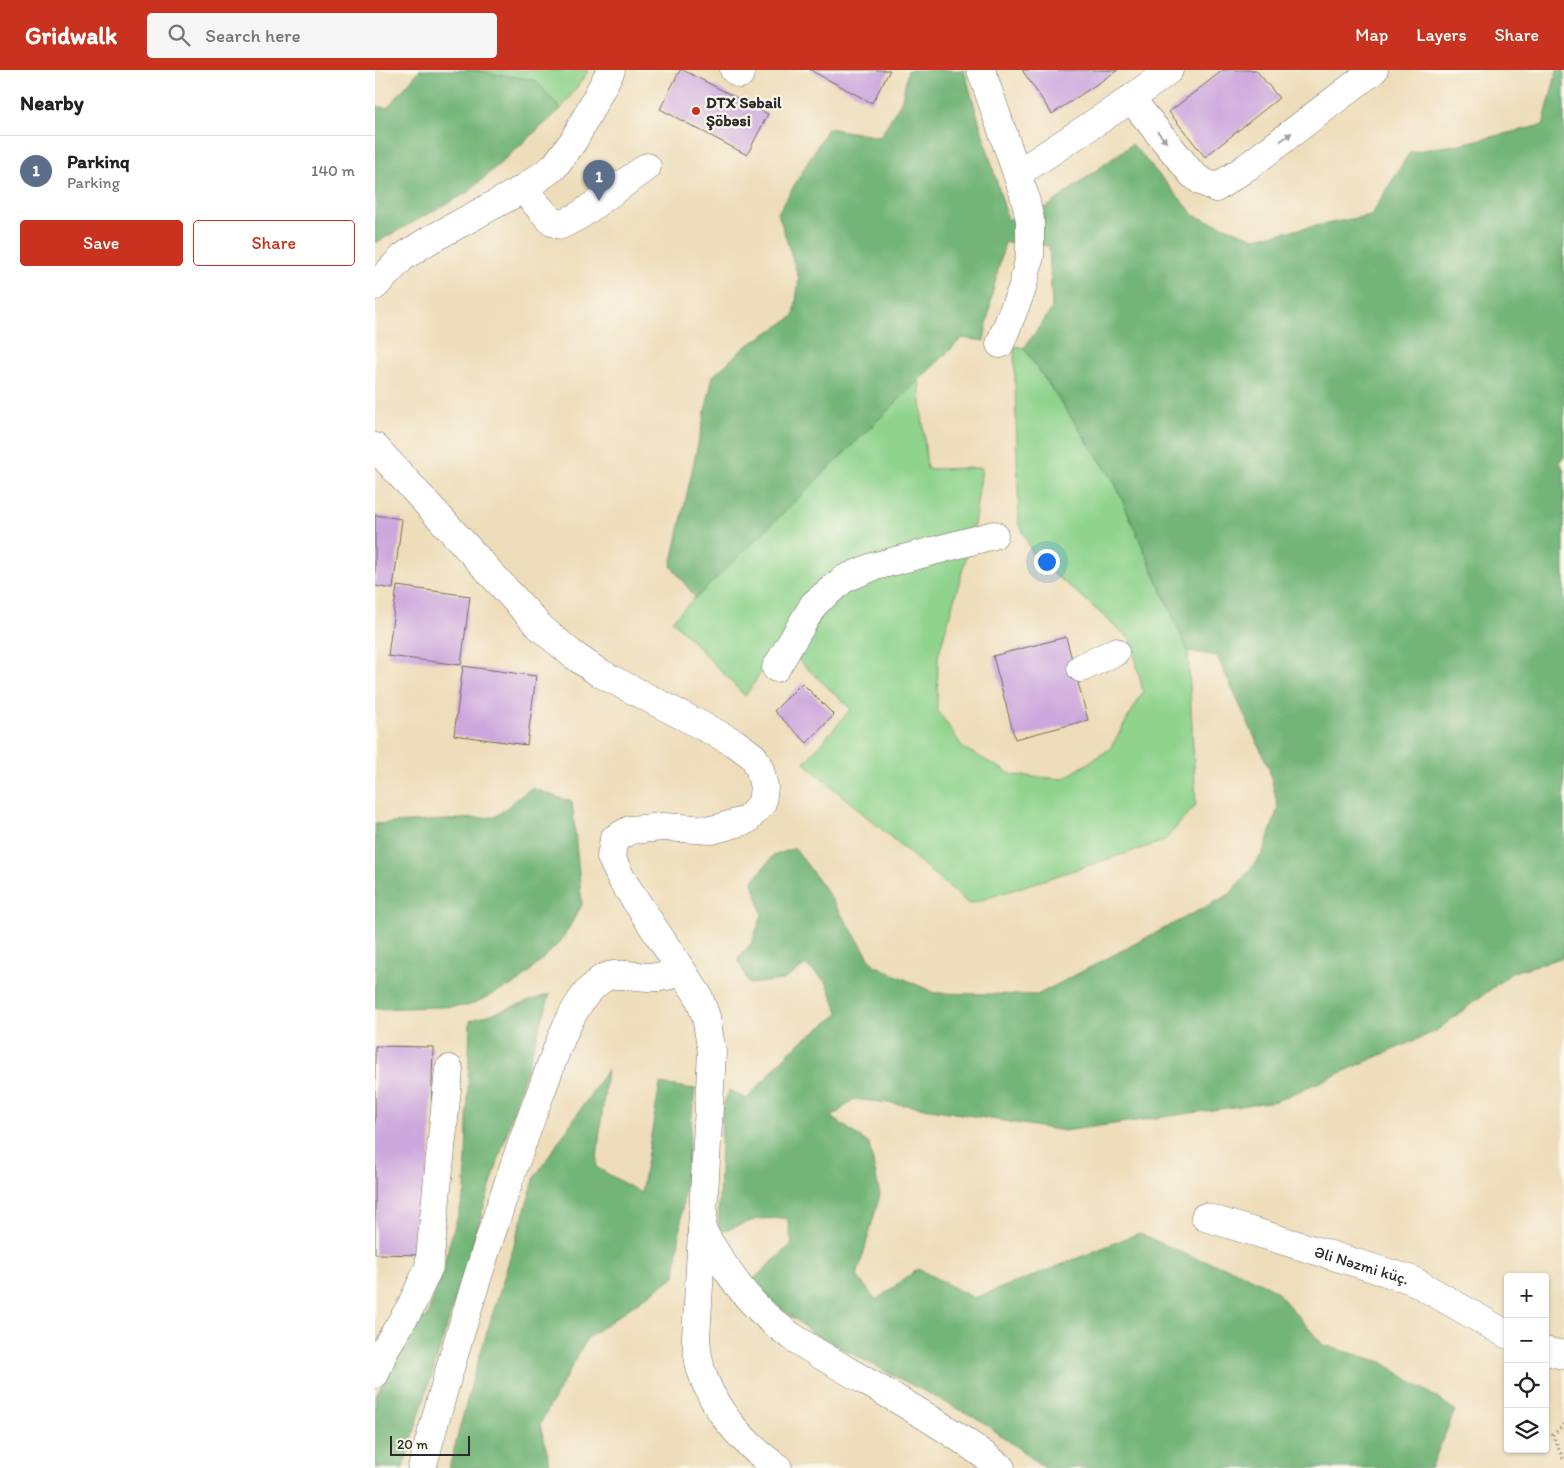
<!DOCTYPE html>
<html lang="en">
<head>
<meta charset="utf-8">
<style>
	:root { --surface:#fff; --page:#f6f6f6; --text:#202124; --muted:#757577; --line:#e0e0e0; --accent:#c8321e }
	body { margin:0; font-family:Itim,sans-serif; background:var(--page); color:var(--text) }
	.controls { position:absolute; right:15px; bottom:15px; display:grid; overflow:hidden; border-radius:5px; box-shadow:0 1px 4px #0004 }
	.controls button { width:45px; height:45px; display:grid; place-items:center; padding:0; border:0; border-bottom:1px solid var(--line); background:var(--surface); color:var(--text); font:25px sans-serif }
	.scale { position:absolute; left:15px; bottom:12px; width:80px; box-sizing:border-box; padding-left:5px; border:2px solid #2b2b2b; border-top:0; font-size:14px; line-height:18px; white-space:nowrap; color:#2b2b2b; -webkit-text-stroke:4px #fbf7ec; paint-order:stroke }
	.you { position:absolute; left:671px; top:491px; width:18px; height:18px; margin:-12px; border:4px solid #fff; border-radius:50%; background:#1a73e8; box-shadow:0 0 0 8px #1a73e833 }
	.badge { display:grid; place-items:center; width:32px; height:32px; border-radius:50%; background:var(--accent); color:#fff; font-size:16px; font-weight:700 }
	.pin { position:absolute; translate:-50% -41px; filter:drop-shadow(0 1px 2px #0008) }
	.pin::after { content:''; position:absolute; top:26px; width:18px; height:15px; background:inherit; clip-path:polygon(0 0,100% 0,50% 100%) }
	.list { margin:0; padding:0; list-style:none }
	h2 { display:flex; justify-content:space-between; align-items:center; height:65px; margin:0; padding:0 20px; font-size:21px }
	h2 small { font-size:16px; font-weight:400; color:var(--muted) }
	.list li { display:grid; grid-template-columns:32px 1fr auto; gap:15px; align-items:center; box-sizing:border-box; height:70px; padding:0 20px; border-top:1px solid var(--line) }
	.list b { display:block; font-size:19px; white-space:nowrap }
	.list p { margin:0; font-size:16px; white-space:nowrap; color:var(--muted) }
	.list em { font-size:16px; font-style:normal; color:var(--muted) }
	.actions { display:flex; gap:10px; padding:15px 20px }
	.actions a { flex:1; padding:11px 0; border:1px solid var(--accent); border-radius:5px; text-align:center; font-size:18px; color:var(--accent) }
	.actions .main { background:var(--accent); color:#fff }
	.icon { flex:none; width:28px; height:28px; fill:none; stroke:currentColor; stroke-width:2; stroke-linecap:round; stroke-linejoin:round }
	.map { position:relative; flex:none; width:1189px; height:1398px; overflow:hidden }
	header { display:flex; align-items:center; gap:30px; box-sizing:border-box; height:70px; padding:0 25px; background:var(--accent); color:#fff }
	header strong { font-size:24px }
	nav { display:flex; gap:28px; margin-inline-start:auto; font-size:18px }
	.search { width:350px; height:45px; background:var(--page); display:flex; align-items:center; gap:12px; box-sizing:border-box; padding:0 18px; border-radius:5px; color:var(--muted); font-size:19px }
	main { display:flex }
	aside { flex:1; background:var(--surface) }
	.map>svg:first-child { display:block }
</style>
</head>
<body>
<header>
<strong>Gridwalk</strong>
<div class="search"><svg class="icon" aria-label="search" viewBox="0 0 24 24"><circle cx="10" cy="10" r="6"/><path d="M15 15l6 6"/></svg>Search here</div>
<nav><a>Map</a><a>Layers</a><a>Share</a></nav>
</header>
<main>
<aside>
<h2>Nearby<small></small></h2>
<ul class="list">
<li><span class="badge" style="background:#5c6f8a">1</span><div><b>Parkinq</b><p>Parking</p></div><em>140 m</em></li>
</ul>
<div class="actions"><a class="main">Save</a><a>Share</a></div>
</aside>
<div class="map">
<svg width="1189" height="1398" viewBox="0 0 1189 1398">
	<rect width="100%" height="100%" fill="#fbf7ec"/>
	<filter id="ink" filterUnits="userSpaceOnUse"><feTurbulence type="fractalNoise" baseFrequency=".02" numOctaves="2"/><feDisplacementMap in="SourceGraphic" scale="10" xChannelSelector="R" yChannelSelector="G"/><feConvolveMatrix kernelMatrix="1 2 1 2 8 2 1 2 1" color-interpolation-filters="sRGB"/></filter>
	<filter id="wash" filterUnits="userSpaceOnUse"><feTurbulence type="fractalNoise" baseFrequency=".0096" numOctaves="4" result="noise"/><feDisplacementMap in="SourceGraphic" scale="20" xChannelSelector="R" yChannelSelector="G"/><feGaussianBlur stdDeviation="1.12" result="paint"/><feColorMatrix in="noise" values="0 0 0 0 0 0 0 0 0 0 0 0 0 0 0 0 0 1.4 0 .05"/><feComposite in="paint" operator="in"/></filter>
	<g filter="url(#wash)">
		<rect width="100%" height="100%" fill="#eeddba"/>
		<path fill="#8fd38d" stroke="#5d7f5c" d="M 94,0 L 214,0 L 186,39 L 160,10 Z
			M 639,276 L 649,278 L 739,411 L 813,581 L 821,735 L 789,771 L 594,834 L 429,693 L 476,639 L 423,590 L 443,543 L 474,518 L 594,478 L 563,586 L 562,639 L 588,678 L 638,705 L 688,709 L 735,679 L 768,622 L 756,570 L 705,525 L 660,489 L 644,453 Z
			M 544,310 L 552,399 L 607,398 L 599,455 L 591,461 L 470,499 L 400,582 L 370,626 L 297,550 Z"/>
		<path fill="#73b578" stroke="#4f7052" d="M 45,0 L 94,0 L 160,10 L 186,39 L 93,122 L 0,173 L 0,36 L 12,38 Z
			M 533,0 L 589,0 L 633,150 L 672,137 L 757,74 L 820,146 L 880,168 L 996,145 L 1035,82 L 1085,74 L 1168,55 L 1182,0 L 1189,0 L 1189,387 L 1184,391 L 1189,401 L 1189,887 L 1138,902 L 1061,961 L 901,1031 L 689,1061 L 531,1035 L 479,1029 L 457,1047 L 494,1074 L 505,1125 L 482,1206 L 501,1230 L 543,1199 L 599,1228 L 661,1205 L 764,1163 L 819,1188 L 860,1200 L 900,1220 L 948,1275 L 1007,1292 L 1080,1340 L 1056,1398 L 670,1398 L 605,1350 L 440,1265 L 374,1213 L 417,1174 L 412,1148 L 382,1149 L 343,1163 L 347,1039 L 354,1020 L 372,1029 L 412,984 L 431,968 L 464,944 L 452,913 L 431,895 L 408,910 L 374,914 L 363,889 L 377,872 L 387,845 L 378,811 L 398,786 L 420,778 L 454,825 L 499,895 L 560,923 L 662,925 L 855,824 L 888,783 L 903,738 L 894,698 L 842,586 L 813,581 L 739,411 L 649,278 L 677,239 L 674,176 L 630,172 L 617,225 L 609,271 L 587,268 L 321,528 L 296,496 L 338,306 L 370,277 L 419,246 L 424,209 L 403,143 L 453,58 L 505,67 L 527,30 Z
			M 156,718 L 197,732 L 207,835 L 186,871 L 145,911 L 93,936 L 0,939 L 0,754 L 120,747 Z
			M 175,924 L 28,1398 L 0,1398 L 0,1328 L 42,1246 L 52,1248 L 90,1122 L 95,951 Z
			M 232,1000 L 221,1097 L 266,1123 L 285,1014 L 320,1019 L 300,1206 L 212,1268 L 165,1354 L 176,1398 L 74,1398 L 100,1301 L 160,1107 Z"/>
		<g id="blocks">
			<path fill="#cca7dd" d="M 305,0 L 308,0 L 393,44 L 372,85 L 285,39 Z
				M 435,0 L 515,0 L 497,33 Z
				M 647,0 L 743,0 L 677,44 Z
				M 848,0 L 881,0 L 904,28 L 830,87 L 794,42 Z
				M 0,445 L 27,449 L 18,519 L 0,516 Z
				M 22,516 L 95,526 L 86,595 L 13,586 Z
				M 691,567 L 713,650 L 640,669 L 618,586 Z
				M 88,596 L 161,606 L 152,675 L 79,665 Z
				M 427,613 L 459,645 L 432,673 L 399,641 Z
				M 0,976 L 58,977 L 52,1185 L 0,1184 Z"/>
		</g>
	</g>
	<g filter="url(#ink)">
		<use href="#blocks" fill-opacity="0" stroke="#6f695d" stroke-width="1"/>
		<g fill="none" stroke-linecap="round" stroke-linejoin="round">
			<g stroke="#6f695d" stroke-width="29">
				<g id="minor">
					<path d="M 359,0 L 365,4"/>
					<path d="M 606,0 L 649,124 L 655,150 L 655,186 L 647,219 L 625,274"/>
					<path d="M 756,29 L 817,104 L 826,111 L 841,118 L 872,97 L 999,0"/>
					<path d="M 642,104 L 756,29 L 794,0"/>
					<path d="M 148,119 L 177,152 L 186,155 L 205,145 L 272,97"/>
					<path d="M 0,216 L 28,187 L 51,172 L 148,119 L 179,97 L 199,70 L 236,0"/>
					<path d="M 0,377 L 165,557 L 197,584 L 223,602 L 360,673 L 379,687 L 385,700 L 389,717 L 387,733 L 372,750 L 337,760 L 288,757 L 255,760 L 239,769 L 236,787 L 247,810 L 323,925 L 331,947 L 337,982 L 321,1269 C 322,1279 323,1290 326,1300 C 339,1341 368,1373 403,1398"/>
					<path d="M 401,598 L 439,534 L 469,509 L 497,497 L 619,465"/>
					<path d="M 706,598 L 740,582"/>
					<path id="s1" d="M 830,1147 L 1037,1210 L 1133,1265"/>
					<path d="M 327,1160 C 344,1188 361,1217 385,1240 C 415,1270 455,1290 492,1312 C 538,1338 584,1365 626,1398"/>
					<path d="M 1170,1281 L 1189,1285"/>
					<path d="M 0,1304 L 10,1279 L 36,1236 L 54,1197 L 74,999"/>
					<path d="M 47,1398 C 81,1273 118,1149 164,1027 C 178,992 194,931 227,909 C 239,901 262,907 275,907 C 286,908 298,905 308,902"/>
				</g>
			</g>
			<path stroke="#6f695d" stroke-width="3" stroke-dasharray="1 4" stroke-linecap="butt" d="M 1189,1354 L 1178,1365 L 1189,1391"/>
			<use href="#minor" stroke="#fff" stroke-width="28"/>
		</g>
		<defs><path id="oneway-solid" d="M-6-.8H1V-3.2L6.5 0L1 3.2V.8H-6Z" transform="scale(1.25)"/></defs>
		<g fill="#a0a0a0">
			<use href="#oneway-solid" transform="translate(787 67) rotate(51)"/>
			<use href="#oneway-solid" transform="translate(911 67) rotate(-37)"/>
		</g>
	</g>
	<circle fill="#c8321e" stroke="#fbf7ec" stroke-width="2" cx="321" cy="41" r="5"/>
	<g text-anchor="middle" stroke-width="4.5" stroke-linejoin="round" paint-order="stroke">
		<g font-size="16" font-weight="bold" fill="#2b2b2b" stroke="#fbf7ec" text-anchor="start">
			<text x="331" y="38">DTX Səbail<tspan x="331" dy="18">Şöbəsi</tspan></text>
		</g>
		<g font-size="16" fill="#2b2b2b" stroke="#fbf7ec">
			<text dy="6" stroke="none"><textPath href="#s1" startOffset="164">Əli Nəzmi küç.</textPath></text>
		</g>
	</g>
</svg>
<div class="controls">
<button>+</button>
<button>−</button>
<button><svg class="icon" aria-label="locate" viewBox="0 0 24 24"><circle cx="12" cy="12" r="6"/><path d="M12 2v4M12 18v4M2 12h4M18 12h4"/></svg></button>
<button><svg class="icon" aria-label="layers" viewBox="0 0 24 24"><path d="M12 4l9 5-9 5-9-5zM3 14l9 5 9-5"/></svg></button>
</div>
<div class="scale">20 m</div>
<div class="you"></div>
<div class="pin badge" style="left:224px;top:131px;background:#5c6f8a">1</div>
</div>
</main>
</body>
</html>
